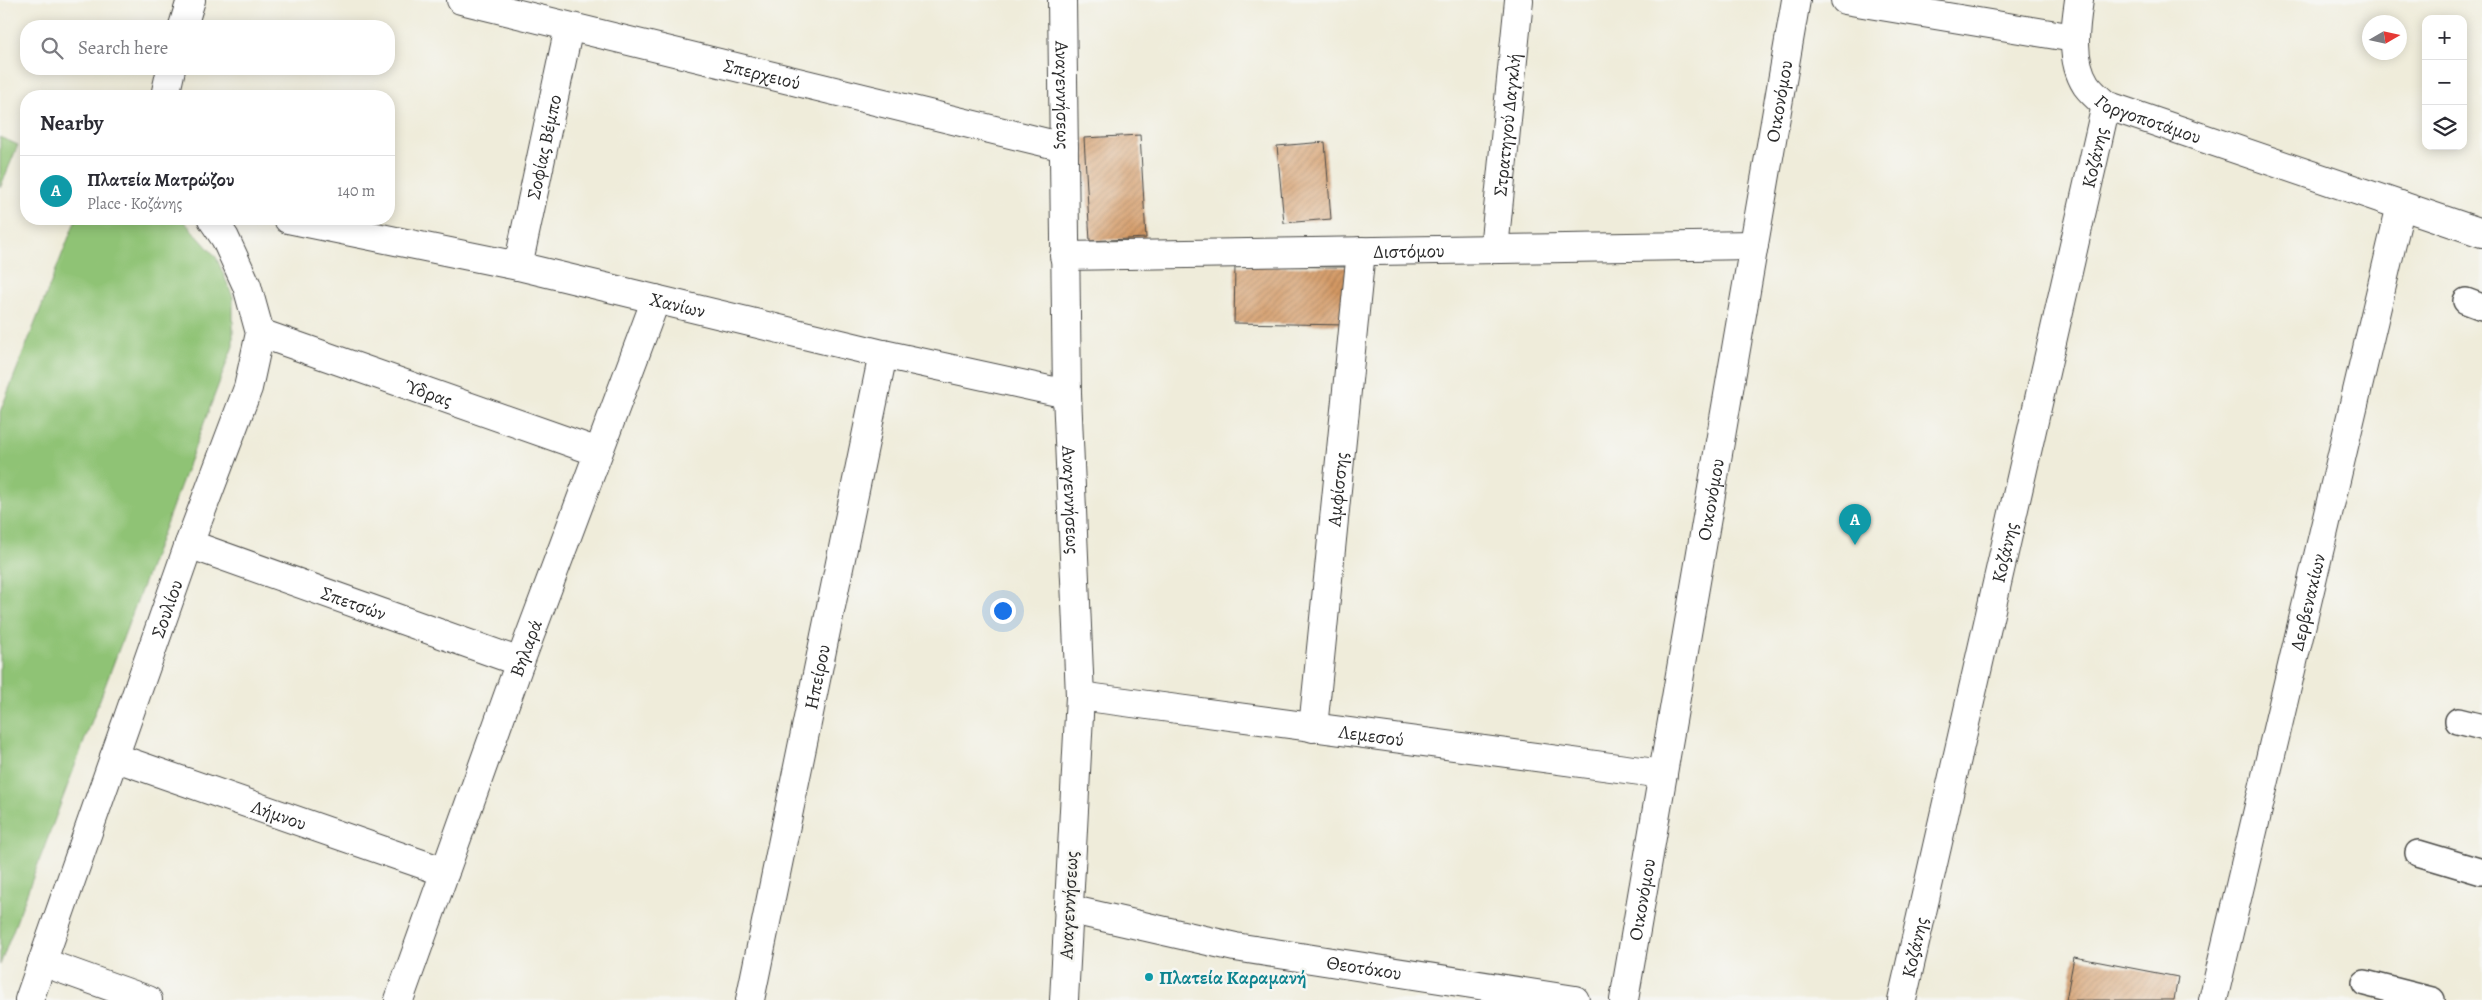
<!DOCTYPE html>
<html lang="en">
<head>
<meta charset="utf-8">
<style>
	:root { --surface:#fff; --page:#f7f7f7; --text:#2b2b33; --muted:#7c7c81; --line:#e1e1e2; --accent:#d93025 }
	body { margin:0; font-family:Alegreya,serif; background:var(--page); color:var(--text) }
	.controls { position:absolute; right:15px; top:15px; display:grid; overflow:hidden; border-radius:10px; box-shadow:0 2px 12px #0003 }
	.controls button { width:45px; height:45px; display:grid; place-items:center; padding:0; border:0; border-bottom:1px solid var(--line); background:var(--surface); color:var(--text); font:25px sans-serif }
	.compass { position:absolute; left:2362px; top:15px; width:45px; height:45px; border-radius:50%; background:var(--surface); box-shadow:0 2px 12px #0003; rotate:81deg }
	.you { position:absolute; left:1002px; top:610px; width:18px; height:18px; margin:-12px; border:4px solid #fff; border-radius:50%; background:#1a73e8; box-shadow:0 0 0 8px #1a73e833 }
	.badge { display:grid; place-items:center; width:32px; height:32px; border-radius:50%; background:var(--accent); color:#fff; font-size:16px; font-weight:700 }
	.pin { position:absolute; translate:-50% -41px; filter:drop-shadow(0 1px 2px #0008) }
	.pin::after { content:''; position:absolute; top:26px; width:18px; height:15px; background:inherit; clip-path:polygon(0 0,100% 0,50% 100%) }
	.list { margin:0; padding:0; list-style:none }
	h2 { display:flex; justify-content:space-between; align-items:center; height:65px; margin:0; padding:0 20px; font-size:21px }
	h2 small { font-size:16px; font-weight:400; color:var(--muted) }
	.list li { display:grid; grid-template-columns:32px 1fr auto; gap:15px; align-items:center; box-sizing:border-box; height:70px; padding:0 20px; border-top:1px solid var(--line) }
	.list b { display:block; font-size:19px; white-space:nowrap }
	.list p { margin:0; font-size:16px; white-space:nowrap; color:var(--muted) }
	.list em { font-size:16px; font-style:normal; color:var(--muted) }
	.icon { flex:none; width:28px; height:28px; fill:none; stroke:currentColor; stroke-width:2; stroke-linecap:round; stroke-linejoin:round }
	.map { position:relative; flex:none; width:2482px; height:1000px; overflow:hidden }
	.search { position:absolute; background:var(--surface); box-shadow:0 2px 12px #0003; left:20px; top:20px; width:375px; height:55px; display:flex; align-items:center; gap:12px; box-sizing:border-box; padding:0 18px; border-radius:20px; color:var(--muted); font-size:19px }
	.panel { position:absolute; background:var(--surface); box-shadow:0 2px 12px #0003; left:20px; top:90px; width:375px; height:135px; border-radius:20px }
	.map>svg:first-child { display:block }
</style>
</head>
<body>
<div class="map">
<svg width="2482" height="1000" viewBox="0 0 2482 1000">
	<defs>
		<pattern id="building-hatch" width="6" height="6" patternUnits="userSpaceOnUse" patternTransform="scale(1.25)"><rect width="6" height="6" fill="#d39863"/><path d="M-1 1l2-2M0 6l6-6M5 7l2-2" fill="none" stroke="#ab7c52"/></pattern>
	</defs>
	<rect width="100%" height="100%" fill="#f6f6f2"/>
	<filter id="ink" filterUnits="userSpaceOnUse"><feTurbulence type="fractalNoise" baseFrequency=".02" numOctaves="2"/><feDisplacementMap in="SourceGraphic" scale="10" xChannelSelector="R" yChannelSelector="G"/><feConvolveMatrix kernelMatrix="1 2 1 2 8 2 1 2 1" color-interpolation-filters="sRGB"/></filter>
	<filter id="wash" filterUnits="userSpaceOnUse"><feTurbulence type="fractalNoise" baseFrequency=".0096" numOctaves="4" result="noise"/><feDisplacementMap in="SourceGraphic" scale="20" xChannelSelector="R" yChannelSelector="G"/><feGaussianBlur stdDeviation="1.12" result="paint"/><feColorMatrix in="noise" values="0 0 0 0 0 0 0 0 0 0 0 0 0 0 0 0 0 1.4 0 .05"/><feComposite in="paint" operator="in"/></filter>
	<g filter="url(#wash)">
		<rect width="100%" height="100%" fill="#efecda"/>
		<path fill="#8fc374" stroke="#5d7750" d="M 0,137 L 18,145 L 0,188 Z
			M 76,219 L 182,219 L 216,257 L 233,297 L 233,346 L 0,965 L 0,412 Z"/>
		<g id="blocks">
			<path fill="url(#building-hatch)" d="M 1140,135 L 1146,238 L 1090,241 L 1084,138 Z
				M 1325,142 L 1331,219 L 1284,223 L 1277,146 Z
				M 1235,266 L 1347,267 L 1346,325 L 1234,323 Z
				M 2074,957 L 2178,977 L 2174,1000 L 2066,1000 Z"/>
		</g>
	</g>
	<g filter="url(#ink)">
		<use href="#blocks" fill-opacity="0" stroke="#484845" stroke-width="1"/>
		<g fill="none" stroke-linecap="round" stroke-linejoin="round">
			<g stroke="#484845" stroke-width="28">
				<path id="lane" d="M 2466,301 L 2482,307
					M 2458,721 L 2482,727
					M 2418,853 L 2482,872
					M 2365,983 L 2432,1000"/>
			</g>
			<g stroke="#484845" stroke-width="30">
				<g id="street">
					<path id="s1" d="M 461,0 L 1064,147"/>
					<path id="s2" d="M 1062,0 L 1067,394 L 1080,696 L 1064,1000"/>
					<path d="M 1845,0 L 2074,38"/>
					<path id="s3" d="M 2079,0 C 2075,27 2070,60 2086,85 C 2091,92 2099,99 2106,105 L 2482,233"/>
					<path d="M 183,26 L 191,0"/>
					<path d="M 165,96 L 171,69"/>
					<path id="s4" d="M 288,219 L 518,266 L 883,354 L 1067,394"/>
					<path id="s5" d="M 1494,249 L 1519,0"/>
					<path id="s6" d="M 1064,256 L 1754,245"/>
					<path id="s7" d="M 518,266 L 569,27"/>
					<path id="s8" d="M 260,333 L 598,452"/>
					<path id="s9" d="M 189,544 L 520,662"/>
					<path id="s10" d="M 1080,696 L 1663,774"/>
					<path id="s11" d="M 1313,728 L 1361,251"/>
					<path id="s12" d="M 114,757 L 445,872"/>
					<path id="s13" d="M 1068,909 L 1235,947 L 1575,1000"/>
					<path d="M 42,962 L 148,1000"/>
					<path id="s14" d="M 29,1000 L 189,544 L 248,388 L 260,333 L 247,286 L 225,238 L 212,219"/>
					<path id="s15" d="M 399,1000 L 520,662 L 656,299"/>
					<path id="s16" d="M 750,1000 L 883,354"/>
					<path id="s17" d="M 1624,1000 L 1796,0"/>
					<path id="s18" d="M 1902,1000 L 2106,105"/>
					<path id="s19" d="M 2213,1000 L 2401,205"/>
				</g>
			</g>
			<use href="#lane" stroke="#fff" stroke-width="25"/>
			<use href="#street" stroke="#fff" stroke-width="28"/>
		</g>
	</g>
	<circle fill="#0f9aa8" stroke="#f6f6f2" stroke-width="2" cx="1149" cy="977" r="5"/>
	<g text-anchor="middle" stroke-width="5" stroke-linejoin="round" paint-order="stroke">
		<g font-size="19" fill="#2b2b2b" stroke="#f6f6f2">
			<text dy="7" stroke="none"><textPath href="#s1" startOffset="310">Σπερχειού</textPath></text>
			<text dy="7" stroke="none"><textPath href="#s2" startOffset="95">Αναγεννήσεως</textPath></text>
			<text dy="7" stroke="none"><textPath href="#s17" startOffset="912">Οικονόμου</textPath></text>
			<text dy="7" stroke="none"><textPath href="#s3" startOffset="160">Γοργοποτάμου</textPath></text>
			<text dy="7" stroke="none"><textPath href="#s5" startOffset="125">Στρατηγού Δαγκλή</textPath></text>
			<text dy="7" stroke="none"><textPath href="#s7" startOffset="122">Σοφίας Βέμπο</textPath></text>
			<text dy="7" stroke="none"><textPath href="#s18" startOffset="864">Κοζάνης</textPath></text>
			<text dy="7" stroke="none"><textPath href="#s6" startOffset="345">Διστόμου</textPath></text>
			<text dy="7" stroke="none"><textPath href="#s4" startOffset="399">Χανίων</textPath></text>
			<text dy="7" stroke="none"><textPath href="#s8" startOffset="179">Ύδρας</textPath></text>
			<text dy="7" stroke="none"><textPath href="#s11" startOffset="240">Αμφίσσης</textPath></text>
			<text dy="7" stroke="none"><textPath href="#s2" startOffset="500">Αναγεννήσεως</textPath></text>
			<text dy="7" stroke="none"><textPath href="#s17" startOffset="508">Οικονόμου</textPath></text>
			<text dy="7" stroke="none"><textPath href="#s18" startOffset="459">Κοζάνης</textPath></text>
			<text dy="7" stroke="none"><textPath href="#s19" startOffset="409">Δερβενακίων</textPath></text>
			<text dy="7" stroke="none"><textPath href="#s9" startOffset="175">Σπετσών</textPath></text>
			<text dy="7" stroke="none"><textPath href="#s14" startOffset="415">Σουλίου</textPath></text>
			<text dy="7" stroke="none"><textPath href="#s15" startOffset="374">Βηλαρά</textPath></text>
			<text dy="7" stroke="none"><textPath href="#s16" startOffset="330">Ηπείρου</textPath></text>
			<text dy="7" stroke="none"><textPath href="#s10" startOffset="294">Λεμεσού</textPath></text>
			<text dy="7" stroke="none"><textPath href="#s12" startOffset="175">Λήμνου</textPath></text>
			<text dy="7" stroke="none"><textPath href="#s17" startOffset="102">Οικονόμου</textPath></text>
			<text transform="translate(1068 905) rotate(-87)" y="7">Αναγεννήσεως</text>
			<text dy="7" stroke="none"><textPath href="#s18" startOffset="54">Κοζάνης</textPath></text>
			<text dy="7" stroke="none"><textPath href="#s13" startOffset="302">Θεοτόκου</textPath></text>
		</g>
		<g font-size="19" font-weight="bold" fill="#0d838f" stroke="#f6f6f2" text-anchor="start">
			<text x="1159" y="984">Πλατεία Καραμανή</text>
		</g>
	</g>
</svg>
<div class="controls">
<button>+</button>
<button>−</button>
<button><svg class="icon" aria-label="layers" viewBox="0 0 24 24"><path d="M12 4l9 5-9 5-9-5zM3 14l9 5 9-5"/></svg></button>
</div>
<svg class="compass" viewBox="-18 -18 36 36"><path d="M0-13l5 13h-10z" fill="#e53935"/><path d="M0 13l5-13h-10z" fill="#7c7c81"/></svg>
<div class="you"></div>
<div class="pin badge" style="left:1855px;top:545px;background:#0f9aa8">A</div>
<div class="search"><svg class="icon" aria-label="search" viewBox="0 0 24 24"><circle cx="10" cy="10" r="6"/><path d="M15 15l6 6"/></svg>Search here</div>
<section class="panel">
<h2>Nearby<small></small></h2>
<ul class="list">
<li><span class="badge" style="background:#0f9aa8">A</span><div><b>Πλατεία Ματρώζου</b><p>Place · Κοζάνης</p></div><em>140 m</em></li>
</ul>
</section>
</div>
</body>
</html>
